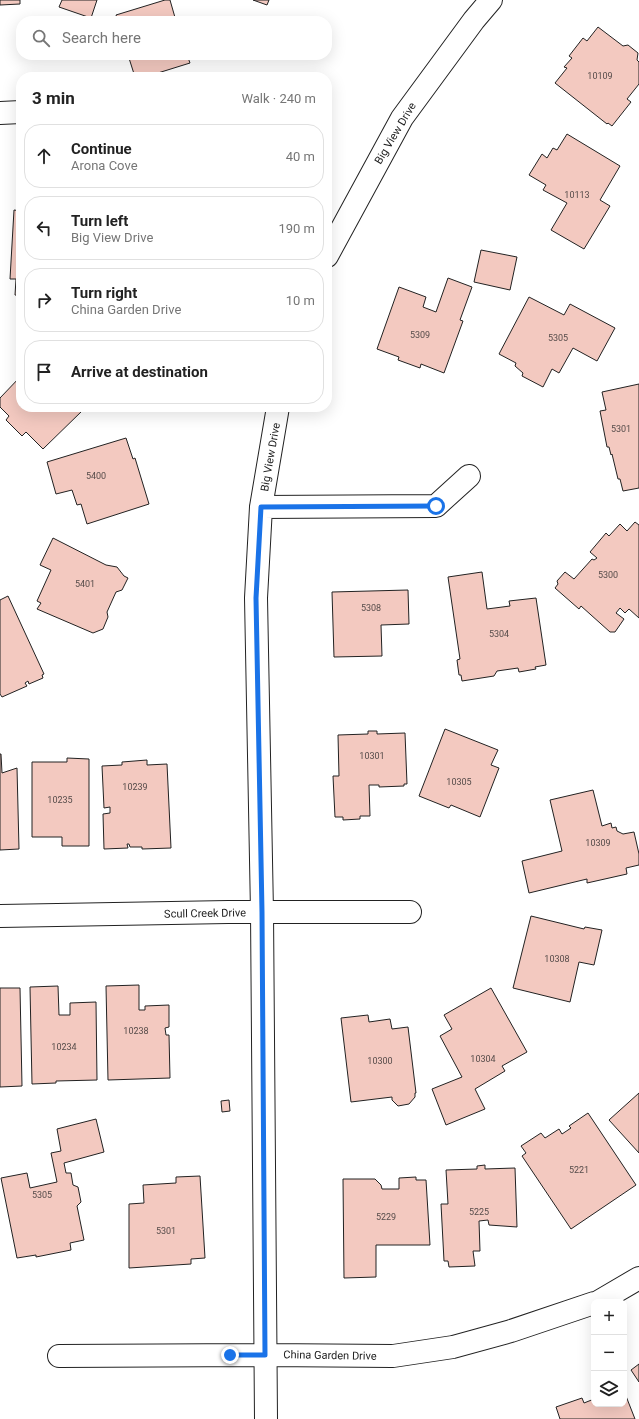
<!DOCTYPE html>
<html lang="en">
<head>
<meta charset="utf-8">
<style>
	:root { --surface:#fff; --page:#f6f6f6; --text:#222; --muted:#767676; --line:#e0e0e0 }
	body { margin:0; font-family:Roboto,sans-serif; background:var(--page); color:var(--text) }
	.controls { position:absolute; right:12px; bottom:12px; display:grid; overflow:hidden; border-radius:8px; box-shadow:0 4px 16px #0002 }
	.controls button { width:36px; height:36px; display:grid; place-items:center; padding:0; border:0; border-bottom:1px solid var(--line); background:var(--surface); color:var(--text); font:20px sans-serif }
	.stop { position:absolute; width:12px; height:12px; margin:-9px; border:3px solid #1a73e8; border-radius:50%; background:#fff }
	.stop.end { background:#1a73e8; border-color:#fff; box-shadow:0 1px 4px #0008 }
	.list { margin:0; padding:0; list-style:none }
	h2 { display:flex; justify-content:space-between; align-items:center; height:52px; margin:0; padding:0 16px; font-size:17px }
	h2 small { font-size:13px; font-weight:400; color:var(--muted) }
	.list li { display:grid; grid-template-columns:26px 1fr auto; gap:12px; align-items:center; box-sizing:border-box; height:64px; margin:0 8px 8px; padding:0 8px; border:1px solid var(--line); border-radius:16px }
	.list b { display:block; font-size:15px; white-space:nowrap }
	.list p { margin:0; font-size:13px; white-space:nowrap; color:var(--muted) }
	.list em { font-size:13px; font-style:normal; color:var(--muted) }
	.icon { flex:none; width:22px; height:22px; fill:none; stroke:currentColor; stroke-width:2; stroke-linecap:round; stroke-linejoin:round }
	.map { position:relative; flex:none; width:639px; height:1419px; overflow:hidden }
	.search { position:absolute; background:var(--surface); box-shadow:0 4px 16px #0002; left:16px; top:16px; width:316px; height:44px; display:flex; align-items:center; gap:10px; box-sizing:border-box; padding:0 14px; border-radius:16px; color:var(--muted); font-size:15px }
	.panel { position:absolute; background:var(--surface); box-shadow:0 4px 16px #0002; left:16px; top:72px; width:316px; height:340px; border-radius:16px }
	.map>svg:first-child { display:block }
</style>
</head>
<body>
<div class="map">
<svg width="639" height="1419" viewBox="0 0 639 1419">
	<rect width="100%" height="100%" fill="#fff"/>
	<path fill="#f3c9c0" stroke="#222" d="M 0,0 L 20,0 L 20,4 L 0,5 Z
		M 62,0 L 97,0 L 91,18 L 59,7 Z
		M 165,0 L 170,0 L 176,21 L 118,21 L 116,15 Z
		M 253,0 L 269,0 L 267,5 Z
		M 598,27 L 623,46 L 628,45 L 638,53 L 637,60 L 639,62 L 639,84 L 627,99 L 631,102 L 612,126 L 608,123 L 607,124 L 555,83 L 567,68 L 564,67 L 572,58 L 569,56 L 583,38 L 587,41 Z
		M 128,55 L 187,55 L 190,63 L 145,77 L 135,77 Z
		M 567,134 L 620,166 L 600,200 L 610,206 L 584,249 L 551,230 L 567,203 L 543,190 L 546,185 L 529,175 L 542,154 L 547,158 L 553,148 L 557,150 Z
		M 14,210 L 21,211 L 21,296 L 15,295 L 16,279 L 10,279 Z
		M 481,250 L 517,257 L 510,290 L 474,282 Z
		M 448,278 L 472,287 L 460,320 L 463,321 L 444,373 L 421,364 L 420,368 L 398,360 L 399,357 L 377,349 L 399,287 L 426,297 L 423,307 L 436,312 Z
		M 529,297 L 564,315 L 570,304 L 615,328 L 597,361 L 573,348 L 559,373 L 552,369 L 543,387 L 522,376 L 523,373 L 515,366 L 516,363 L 499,354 Z
		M 21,376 L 21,407 L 80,407 L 83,410 L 43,449 L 26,432 L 22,436 L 6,420 L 9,416 L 0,407 L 0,398 Z
		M 639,384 L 639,488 L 623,491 L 620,479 L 618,479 L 612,454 L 611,455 L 609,447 L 607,447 L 600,411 L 606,410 L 602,392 Z
		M 126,438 L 133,459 L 135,458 L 149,504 L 87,524 L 81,504 L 77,505 L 72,490 L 56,494 L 47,462 Z
		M 635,522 L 639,525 L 639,618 L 629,609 L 625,613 L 620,608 L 616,613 L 624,619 L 615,632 L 610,632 L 581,606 L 579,609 L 555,588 L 558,584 L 557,581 L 565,572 L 574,579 L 592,559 L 594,560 L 597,558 L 590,552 L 606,533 L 609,536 L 620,524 L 627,531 Z
		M 53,538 L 106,565 L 117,567 L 124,576 L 128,578 L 122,590 L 116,592 L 107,612 L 108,617 L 103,629 L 93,633 L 37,609 L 41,603 L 37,601 L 51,570 L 40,565 Z
		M 482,572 L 487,609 L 510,606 L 509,601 L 536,598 L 546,665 L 535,667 L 536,669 L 519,672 L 518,668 L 497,671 L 494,676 L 462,681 L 461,675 L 459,675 L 457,660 L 460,659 L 448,577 Z
		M 408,590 L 409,624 L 381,625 L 382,656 L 334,657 L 332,592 Z
		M 8,596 L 44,674 L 42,675 L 43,678 L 29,684 L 28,681 L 25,683 L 27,686 L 2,697 L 0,694 L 0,600 Z
		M 445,729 L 498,750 L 491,765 L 499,768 L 480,817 L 451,805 L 449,808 L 419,796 Z
		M 368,731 L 377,731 L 377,734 L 405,733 L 407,784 L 404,784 L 404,786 L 379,787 L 379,785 L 369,785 L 370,816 L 360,816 L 360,819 L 343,820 L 343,817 L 335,817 L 333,776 L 339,776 L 338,735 L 368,734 Z
		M 0,754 L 1,754 L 2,773 L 17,768 L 19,849 L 0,850 Z
		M 67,758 L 89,759 L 89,846 L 62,846 L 62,837 L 32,837 L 32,762 L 67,762 Z
		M 147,760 L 147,765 L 167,764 L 171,848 L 142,849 L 142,847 L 130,847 L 129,844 L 127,844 L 128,848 L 104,849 L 103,814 L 110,813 L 110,807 L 104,808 L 102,766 L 122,765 L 122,762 Z
		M 593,790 L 602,826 L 611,823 L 612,828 L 616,827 L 617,831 L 623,834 L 634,832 L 639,854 L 639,865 L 626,868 L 627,874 L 587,883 L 587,879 L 529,893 L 522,861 L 562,851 L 550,800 Z
		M 531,916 L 584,929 L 585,927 L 602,930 L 594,965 L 579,962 L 570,1002 L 513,988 Z
		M 139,985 L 139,1010 L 145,1010 L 145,1006 L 169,1005 L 169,1027 L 165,1028 L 166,1035 L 169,1035 L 170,1078 L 108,1080 L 106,986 Z
		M 58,986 L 59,1015 L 70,1015 L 70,1003 L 96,1002 L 97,1080 L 56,1081 L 56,1083 L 32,1084 L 30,987 Z
		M 0,988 L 20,988 L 22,1086 L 0,1087 Z
		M 491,988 L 527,1052 L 502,1066 L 505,1071 L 475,1089 L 485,1109 L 446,1125 L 432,1089 L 462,1077 L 440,1036 L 452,1029 L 444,1015 Z
		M 368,1015 L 369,1022 L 390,1019 L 392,1029 L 408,1027 L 416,1093 L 415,1093 L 415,1097 L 409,1104 L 398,1106 L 392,1100 L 392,1097 L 351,1102 L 341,1018 Z
		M 639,1093 L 639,1153 L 609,1120 Z
		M 229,1100 L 230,1111 L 222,1112 L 221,1101 Z
		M 588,1113 L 636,1185 L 571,1229 L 522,1156 L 526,1153 L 521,1146 L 541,1133 L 545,1138 L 559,1129 L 562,1134 L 571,1128 L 569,1126 Z
		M 96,1119 L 104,1152 L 64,1163 L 66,1173 L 71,1173 L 73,1185 L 78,1187 L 81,1202 L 77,1206 L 84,1240 L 70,1243 L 71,1250 L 36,1257 L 36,1255 L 17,1258 L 1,1178 L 27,1173 L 30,1188 L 57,1182 L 51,1153 L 61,1151 L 57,1129 Z
		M 485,1165 L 485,1169 L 515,1168 L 517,1227 L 489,1225 L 488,1220 L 479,1221 L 480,1251 L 473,1251 L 475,1266 L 449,1267 L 448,1261 L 444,1261 L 441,1204 L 448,1204 L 446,1170 L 477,1169 L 477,1166 Z
		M 200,1176 L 205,1258 L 191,1259 L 191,1264 L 129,1268 L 129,1204 L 144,1203 L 143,1185 L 176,1183 L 176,1177 Z
		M 416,1177 L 416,1180 L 426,1180 L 430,1245 L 376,1245 L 376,1277 L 344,1278 L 343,1179 L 375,1179 L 381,1185 L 382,1189 L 399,1189 L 399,1178 Z
		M 639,1364 L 639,1382 L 631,1370 Z
		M 624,1391 L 635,1419 L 560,1419 L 556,1407 L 582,1398 L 584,1403 L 594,1399 L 594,1404 L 624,1404 Z"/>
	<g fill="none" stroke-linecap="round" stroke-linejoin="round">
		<g stroke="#222" stroke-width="24">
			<path id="minor" d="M 0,113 L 21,112
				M 327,256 L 402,118 L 474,20 L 491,0
				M 261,507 L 436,506 L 469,476
				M 0,916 L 228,912 L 410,912
				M 598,1302 L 639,1278
				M 59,1356 L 265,1355 L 393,1356 L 453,1347 L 511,1331 L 594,1303
				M 266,1419 L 262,912 L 256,598 L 261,507 L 278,407"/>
		</g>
		<use href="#minor" stroke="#fff" stroke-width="22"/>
	</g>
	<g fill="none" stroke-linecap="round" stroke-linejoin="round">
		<path stroke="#1a73e8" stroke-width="5" d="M 230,1355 L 265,1355 L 262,912 L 256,598 L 261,507 L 436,506"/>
	</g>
	<g text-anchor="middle" stroke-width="3" stroke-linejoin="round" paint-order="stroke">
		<g font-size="9" fill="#564c4a">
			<text x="600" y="79">10109</text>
			<text x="577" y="198">10113</text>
			<text x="420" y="338">5309</text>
			<text x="558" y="341">5305</text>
			<text x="621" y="432">5301</text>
			<text x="96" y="479">5400</text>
			<text x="608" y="578">5300</text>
			<text x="85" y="587">5401</text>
			<text x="371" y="611">5308</text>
			<text x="499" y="637">5304</text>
			<text x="372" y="759">10301</text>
			<text x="459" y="785">10305</text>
			<text x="135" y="790">10239</text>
			<text x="60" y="803">10235</text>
			<text x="598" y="846">10309</text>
			<text x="557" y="962">10308</text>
			<text x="136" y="1034">10238</text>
			<text x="64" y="1050">10234</text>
			<text x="483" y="1062">10304</text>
			<text x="380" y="1064">10300</text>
			<text x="579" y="1173">5221</text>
			<text x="42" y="1198">5305</text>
			<text x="479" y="1215">5225</text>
			<text x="386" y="1220">5229</text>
			<text x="166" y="1234">5301</text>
		</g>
		<g font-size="11" fill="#222" stroke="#fff">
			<text transform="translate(395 133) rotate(-59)" y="4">Big View Drive</text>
			<text transform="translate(270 457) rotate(-80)" y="4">Big View Drive</text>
			<text transform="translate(205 913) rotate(-1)" y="4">Scull Creek Drive</text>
			<text transform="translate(330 1355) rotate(1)" y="4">China Garden Drive</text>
		</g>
	</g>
</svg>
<div class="controls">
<button>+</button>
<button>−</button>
<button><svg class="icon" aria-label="layers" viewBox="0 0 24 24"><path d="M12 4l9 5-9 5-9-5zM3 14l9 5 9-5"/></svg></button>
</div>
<div class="stop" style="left:436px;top:506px"></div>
<div class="stop end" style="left:230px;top:1355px"></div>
<div class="search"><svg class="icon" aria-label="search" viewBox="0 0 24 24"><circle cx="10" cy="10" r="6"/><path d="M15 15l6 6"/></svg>Search here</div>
<section class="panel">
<h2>3 min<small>Walk · 240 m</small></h2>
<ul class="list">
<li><svg class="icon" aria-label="ahead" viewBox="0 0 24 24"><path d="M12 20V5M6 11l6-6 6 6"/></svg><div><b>Continue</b><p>Arona Cove</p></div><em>40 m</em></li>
<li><svg class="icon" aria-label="left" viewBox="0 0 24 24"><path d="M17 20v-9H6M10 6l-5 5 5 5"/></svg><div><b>Turn left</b><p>Big View Drive</p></div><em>190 m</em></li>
<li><svg class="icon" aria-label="right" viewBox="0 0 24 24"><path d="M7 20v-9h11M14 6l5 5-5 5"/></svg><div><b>Turn right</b><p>China Garden Drive</p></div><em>10 m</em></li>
<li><svg class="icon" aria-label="arrive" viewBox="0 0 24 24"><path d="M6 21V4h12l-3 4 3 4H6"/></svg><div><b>Arrive at destination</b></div></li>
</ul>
</section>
</div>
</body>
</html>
